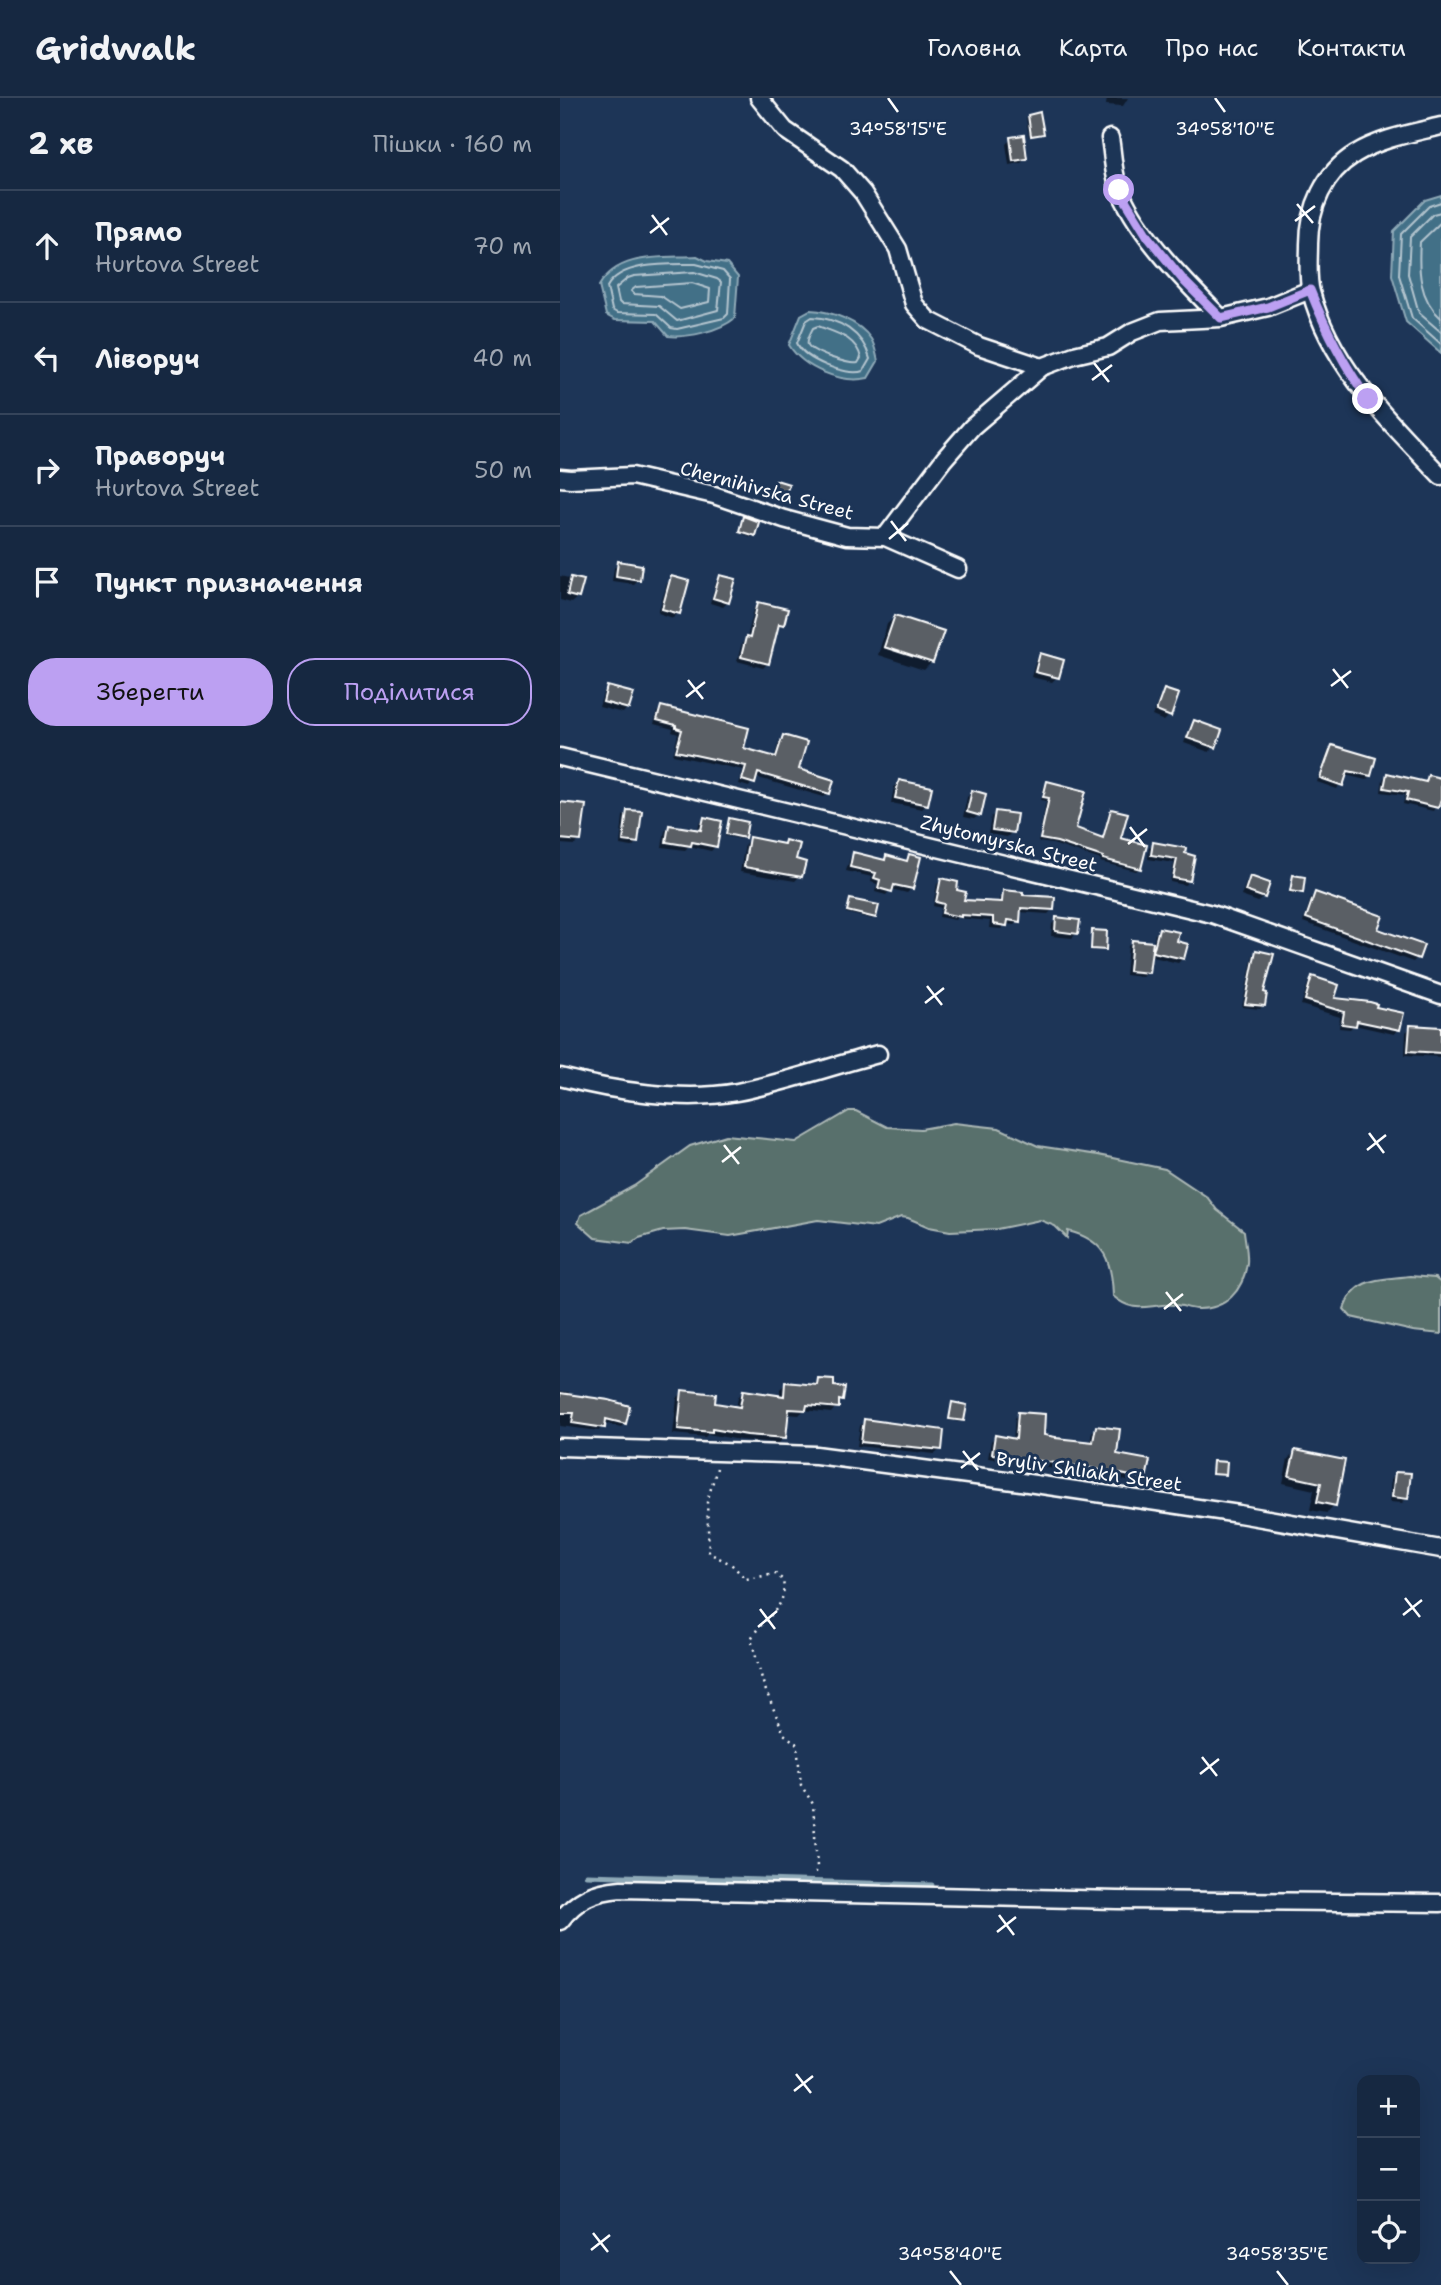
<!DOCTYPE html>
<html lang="uk">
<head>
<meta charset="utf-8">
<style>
	:root { --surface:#162841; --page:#23344c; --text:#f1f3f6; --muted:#9ea6b1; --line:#35445a; --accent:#bca0f2 }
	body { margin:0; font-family:"Shantell Sans",sans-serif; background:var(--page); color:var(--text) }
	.controls { position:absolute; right:21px; bottom:21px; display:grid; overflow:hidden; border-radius:14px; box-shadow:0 7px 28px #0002 }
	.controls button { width:63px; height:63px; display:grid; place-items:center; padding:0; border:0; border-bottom:2px solid var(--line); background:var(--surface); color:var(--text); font:35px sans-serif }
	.stop { position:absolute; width:21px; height:21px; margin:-16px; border:5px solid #bca0f2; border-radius:50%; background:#fff }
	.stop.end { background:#bca0f2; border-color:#fff; box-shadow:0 2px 7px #0008 }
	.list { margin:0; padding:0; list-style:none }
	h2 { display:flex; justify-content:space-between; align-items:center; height:91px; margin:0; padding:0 28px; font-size:30px }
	h2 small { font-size:23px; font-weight:400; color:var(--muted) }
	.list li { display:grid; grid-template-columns:46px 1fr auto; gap:21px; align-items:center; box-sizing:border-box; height:112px; padding:0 28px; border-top:2px solid var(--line) }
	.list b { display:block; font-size:26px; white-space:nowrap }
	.list p { margin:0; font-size:23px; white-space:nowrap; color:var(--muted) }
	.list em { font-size:23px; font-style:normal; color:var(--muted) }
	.actions { display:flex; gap:14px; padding:21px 28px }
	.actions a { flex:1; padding:16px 0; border:2px solid var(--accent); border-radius:28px; text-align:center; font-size:24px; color:var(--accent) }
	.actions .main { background:var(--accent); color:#111 }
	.icon { flex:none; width:38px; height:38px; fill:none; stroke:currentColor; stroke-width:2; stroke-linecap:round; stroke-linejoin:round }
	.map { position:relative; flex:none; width:881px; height:2187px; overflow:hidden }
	header { display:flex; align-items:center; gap:42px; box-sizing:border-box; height:98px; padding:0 35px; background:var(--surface); border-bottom:2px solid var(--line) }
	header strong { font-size:33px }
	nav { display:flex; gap:38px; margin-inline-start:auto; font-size:24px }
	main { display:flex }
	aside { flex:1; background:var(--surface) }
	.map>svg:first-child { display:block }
</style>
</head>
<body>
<header>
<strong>Gridwalk</strong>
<nav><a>Головна</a><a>Карта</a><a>Про нас</a><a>Контакти</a></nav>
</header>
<main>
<aside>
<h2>2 хв<small>Пішки · 160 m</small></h2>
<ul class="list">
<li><svg class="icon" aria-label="ahead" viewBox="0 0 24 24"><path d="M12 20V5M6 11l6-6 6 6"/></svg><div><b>Прямо</b><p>Hurtova Street</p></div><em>70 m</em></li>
<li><svg class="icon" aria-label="left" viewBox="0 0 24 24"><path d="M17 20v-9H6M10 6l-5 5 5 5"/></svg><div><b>Ліворуч</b></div><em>40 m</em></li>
<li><svg class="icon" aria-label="right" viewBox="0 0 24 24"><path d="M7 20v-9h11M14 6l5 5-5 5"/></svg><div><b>Праворуч</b><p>Hurtova Street</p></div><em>50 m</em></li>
<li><svg class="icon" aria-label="arrive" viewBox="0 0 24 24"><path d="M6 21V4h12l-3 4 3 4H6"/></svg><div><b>Пункт призначення</b></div></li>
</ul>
<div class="actions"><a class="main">Зберегти</a><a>Поділитися</a></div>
</aside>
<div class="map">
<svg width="881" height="2187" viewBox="0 0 881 2187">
	<rect width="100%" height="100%" fill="#1d3557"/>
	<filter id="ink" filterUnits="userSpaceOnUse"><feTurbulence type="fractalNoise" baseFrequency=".0143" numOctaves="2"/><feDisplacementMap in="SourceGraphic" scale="14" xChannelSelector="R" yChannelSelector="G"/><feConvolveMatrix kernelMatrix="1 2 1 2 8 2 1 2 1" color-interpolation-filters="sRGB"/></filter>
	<g filter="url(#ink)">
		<path fill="#59706c" stroke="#acb8b6" stroke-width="2" d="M 289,1013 L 296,1013 L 327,1029 L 361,1031 L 394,1025 L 439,1030 L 478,1048 L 538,1057 L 605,1071 L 647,1099 L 657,1112 L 684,1133 C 685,1143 688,1155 687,1165 C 683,1193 666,1212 637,1211 C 629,1211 622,1207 615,1207 C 589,1205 576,1218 553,1198 C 552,1163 545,1142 508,1133 L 507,1140 L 495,1128 L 480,1122 L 437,1131 L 390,1133 L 369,1129 L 348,1120 L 341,1119 L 316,1129 L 258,1122 L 170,1138 L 125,1132 L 103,1133 L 79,1140 L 72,1145 L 35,1140 L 18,1125 L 21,1117 L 74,1088 L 130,1048 L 166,1037 L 236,1044 Z
			M 850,1178 L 875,1180 L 881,1185 L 881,1236 L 853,1233 L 791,1219 L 784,1211 C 795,1178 821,1182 850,1178 Z"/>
		<path fill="#436f87" stroke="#8ea9b7" stroke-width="2" d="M 881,97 L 881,255 L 846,224 L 832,177 L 834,133 L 865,102 Z
			M 137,158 L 147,163 L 167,166 L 178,179 L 175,220 C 160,233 127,240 108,238 L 95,223 L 55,222 L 46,217 L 39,188 C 58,154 103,160 137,158 Z
			M 250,212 C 271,213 299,223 311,241 C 315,247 316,256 318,263 L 308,280 C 281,286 243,270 229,247 L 241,217 Z"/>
		<path fill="#0007" d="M 547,0 L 568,0 L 563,8 L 546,7 Z
			M 468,18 L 482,36 L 480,37 L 469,39 L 466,20 Z
			M 451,41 L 465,61 L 461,65 L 449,67 L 446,46 Z
			M 216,384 L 222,401 L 221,403 L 210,400 Z
			M 182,422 L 193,437 L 191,439 L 178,434 Z
			M 59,465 L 78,481 L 73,486 L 52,483 L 54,470 Z
			M 0,478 L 22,483 L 18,499 L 11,505 L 0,502 Z
			M 161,479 L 168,504 L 163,509 L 150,505 L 156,484 Z
			M 112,480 L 118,515 L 113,520 L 98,515 L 107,485 Z
			M 198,506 L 223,526 L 216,531 L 208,565 L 203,570 L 177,563 L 182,545 L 187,540 L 194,511 Z
			M 335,519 L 372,564 L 364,572 L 318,557 L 327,526 Z
			M 481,557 L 497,579 L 492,584 L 471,579 L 476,562 Z
			M 47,590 L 67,610 L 63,615 L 39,609 L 43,595 Z
			M 604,593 L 609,618 L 604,623 L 592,618 L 600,598 Z
			M 102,609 L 182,652 L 214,660 L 219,643 L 224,639 L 236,672 L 269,695 L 264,699 L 195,679 L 189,689 L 179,686 L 183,672 L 113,657 L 118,636 L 112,634 L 113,631 L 94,626 L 97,614 Z
			M 634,624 L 660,633 L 654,649 L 649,654 L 624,645 L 630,628 Z
			M 772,649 L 810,678 L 806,682 L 785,677 L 777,691 L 757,684 L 768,653 Z
			M 827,677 L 863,685 L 868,679 L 881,682 L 881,702 L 879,702 L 873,713 L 843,706 L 845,697 L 821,694 L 823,681 Z
			M 339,684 L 367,706 L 362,711 L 331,705 L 334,689 Z
			M 487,685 L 514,732 L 542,741 L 548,716 L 552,713 L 559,741 L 580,770 L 576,773 L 540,764 L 541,762 L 493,746 L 478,744 L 486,703 L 481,702 L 484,688 Z
			M 412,694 L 419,717 L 414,721 L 403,719 L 407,699 Z
			M 0,705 L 20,742 L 15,747 L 0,746 Z
			M 68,714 L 77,744 L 72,749 L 60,747 L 63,718 Z
			M 436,714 L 452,734 L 447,739 L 428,736 L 431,719 Z
			M 144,721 L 156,748 L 151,753 L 129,748 L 125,752 L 102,749 L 105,733 L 110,728 L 138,733 L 139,726 Z
			M 170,722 L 183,739 L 181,741 L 165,738 Z
			M 190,741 L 222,747 L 225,744 L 240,778 L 235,783 L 180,774 L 185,746 Z
			M 593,746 L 623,756 L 629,782 L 625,787 L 610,784 L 614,765 L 588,761 L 589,750 Z
			M 294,756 L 323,763 L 326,759 L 345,764 L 349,758 L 352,790 L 347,795 L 331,791 L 326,797 L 315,794 L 317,786 L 311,784 L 312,779 L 286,773 L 290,760 Z
			M 734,779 L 741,794 L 739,796 L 729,795 Z
			M 690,780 L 708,786 L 703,799 L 698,804 L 681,798 L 686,784 Z
			M 382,782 L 395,793 L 402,803 L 439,806 L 440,798 L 444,793 L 492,812 L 488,816 L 459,814 L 458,823 L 454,827 L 446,826 L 441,831 L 429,830 L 430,823 L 397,820 L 395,822 L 379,819 L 381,810 L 373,808 L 377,786 Z
			M 755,796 L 857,860 L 853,864 L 743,824 L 751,800 Z
			M 290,803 L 317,809 L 314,820 L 312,821 L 286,815 Z
			M 497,821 L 517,835 L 512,840 L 491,838 L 492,826 Z
			M 600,831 L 615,845 L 623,860 L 618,865 L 589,858 L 587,874 L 582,879 L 565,877 L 568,848 L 572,843 L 593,845 L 595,836 Z
			M 533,834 L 544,852 L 542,853 L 530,852 Z
			M 696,854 L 703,907 L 700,911 L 682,909 L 693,857 Z
			M 753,880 L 773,902 L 814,910 L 839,932 L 834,936 L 794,927 L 790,931 L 779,930 L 780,919 L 741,907 L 748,885 Z
			M 851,929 L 881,930 L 881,959 L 845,957 L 846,934 Z
			M 259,1282 L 272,1290 L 282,1302 L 271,1315 L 244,1312 L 239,1317 L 227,1316 L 224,1339 L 219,1345 L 180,1342 L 148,1336 L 145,1339 L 113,1336 L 117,1300 L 123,1294 L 153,1306 L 176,1310 L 178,1299 L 183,1294 L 220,1299 L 220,1291 L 226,1285 L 252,1288 Z
			M 0,1293 L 9,1294 L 9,1298 L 65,1325 L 61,1329 L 44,1325 L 39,1333 L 0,1328 Z
			M 392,1306 L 402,1322 L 400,1324 L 388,1322 Z
			M 459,1315 L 482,1338 L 530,1345 L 532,1334 L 536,1330 L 555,1357 L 584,1381 L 580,1385 L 428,1360 L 431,1343 L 435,1339 L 453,1342 L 455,1320 Z
			M 304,1323 L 380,1352 L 375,1356 L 297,1348 L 300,1328 Z
			M 735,1354 L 783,1363 L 774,1407 L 767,1415 L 750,1412 L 754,1392 L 723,1385 L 728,1361 Z
			M 654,1365 L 664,1377 L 662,1378 L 651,1377 Z
			M 836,1376 L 847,1400 L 842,1405 L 829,1404 L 831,1380 Z"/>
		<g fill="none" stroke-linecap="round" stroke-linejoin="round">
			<path stroke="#b4c5cf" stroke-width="2" d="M 881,104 L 869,108 L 841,136 L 839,177 L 852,220 L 881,246
				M 881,114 L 873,116 L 850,139 L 848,176 L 859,215 L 881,234
				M 881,124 L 860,144 C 858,172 859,201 881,220
				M 136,166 L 163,173 L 170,181 L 168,216 L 164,220 L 117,231 L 111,230 L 96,216 L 57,215 L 52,212 L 47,189 C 61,163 110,166 136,166 Z
				M 134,174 L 157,181 L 161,184 L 158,212 L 117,223 L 99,208 L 61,206 L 59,204 L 56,190 L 68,180 L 74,178 Z
				M 132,185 L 150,191 L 149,204 L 120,211 L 101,198 L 74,196 L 71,193 L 76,189 Z
				M 252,219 C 279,220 303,235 310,261 L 303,273 C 287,279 244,262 237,245 L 246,223 Z
				M 258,228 C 276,235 296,239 301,260 L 298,265 C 289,267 253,255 248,247 C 246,242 251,234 253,230 Z"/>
			<path stroke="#8ea9b7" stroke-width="5" d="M 26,1777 L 372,1787"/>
		</g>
		<path fill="#5a5f65" stroke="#fff" stroke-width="2" d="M 480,14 L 484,36 L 471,38 L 468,17 Z
			M 464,37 L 467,61 L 453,63 L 450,39 Z
			M 216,382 L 229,386 L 224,402 L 210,398 Z
			M 183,418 L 199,424 L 195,438 L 179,433 Z
			M 58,463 L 82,467 L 80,482 L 56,478 Z
			M 160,477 L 176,481 L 169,505 L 153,500 Z
			M 111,478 L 129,483 L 120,516 L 102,511 Z
			M 11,479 L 24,482 L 19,500 L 7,497 Z
			M 198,504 L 228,511 L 224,527 L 219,526 L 209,566 L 181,559 L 186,539 L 190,540 Z
			M 335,517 L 384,533 L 373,565 L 324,549 Z
			M 480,555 L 504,562 L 499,580 L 475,574 Z
			M 47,588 L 74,595 L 69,611 L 43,604 Z
			M 604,591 L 619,596 L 611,619 L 596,613 Z
			M 101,608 L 189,630 L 184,650 L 216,659 L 223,637 L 247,644 L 239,671 L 274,682 L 270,696 L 198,675 L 195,686 L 182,682 L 186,668 L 116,653 L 122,632 L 116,630 L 116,627 L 97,622 Z
			M 634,622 L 662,632 L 656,650 L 627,640 Z
			M 772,647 L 816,660 L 811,678 L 788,673 L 783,688 L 760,680 Z
			M 827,675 L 866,684 L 868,677 L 881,680 L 881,701 L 878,710 L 846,702 L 848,694 L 824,690 Z
			M 339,682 L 372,689 L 368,707 L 335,700 Z
			M 487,683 L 526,693 L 516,730 L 543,740 L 551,711 L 568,715 L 561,740 L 587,747 L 581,771 L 543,761 L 543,759 L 497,744 L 480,741 L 489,700 L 483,699 Z
			M 412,692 L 426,696 L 421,718 L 407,714 Z
			M 0,704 L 26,707 L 21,743 L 0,741 Z
			M 67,712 L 82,713 L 78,745 L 63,743 Z
			M 435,713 L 457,716 L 454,735 L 432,732 Z
			M 144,719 L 162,723 L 157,749 L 132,744 L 131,748 L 106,744 L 109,727 L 141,732 Z
			M 169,720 L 188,724 L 185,740 L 166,736 Z
			M 189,739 L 224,746 L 225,742 L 240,746 L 236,761 L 246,764 L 242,779 L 184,769 Z
			M 593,744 L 626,750 L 625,755 L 635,758 L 630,783 L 613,780 L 617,761 L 591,757 Z
			M 293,754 L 325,762 L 326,757 L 347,763 L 349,756 L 361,759 L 353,791 L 334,787 L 332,794 L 318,790 L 320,782 L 314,780 L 316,775 L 290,769 Z
			M 733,777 L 745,779 L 743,795 L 730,793 Z
			M 690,778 L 710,785 L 705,800 L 685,793 Z
			M 381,780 L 398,784 L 397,792 L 406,794 L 404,802 L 442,804 L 443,792 L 463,794 L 463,797 L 495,799 L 494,812 L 461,810 L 460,824 L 448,822 L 447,828 L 433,826 L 433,819 L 401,817 L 401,819 L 382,815 L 384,806 L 376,804 Z
			M 755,794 L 823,818 L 818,831 L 864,847 L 859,861 L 746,820 Z
			M 290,801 L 319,807 L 316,820 L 287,813 Z
			M 496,819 L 520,822 L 518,836 L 495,833 Z
			M 599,830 L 619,834 L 617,843 L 628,846 L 624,861 L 593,854 Z
			M 532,832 L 547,833 L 546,852 L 531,851 Z
			M 572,842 L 593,844 L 589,875 L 569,873 Z
			M 696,852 L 714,856 L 704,894 L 707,895 L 705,908 L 685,906 Z
			M 752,878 L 779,887 L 775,900 L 810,904 L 817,906 L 816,909 L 844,915 L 840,932 L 797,923 L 796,928 L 782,926 L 784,914 L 745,902 Z
			M 850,927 L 881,929 L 881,955 L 848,953 Z
			M 258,1280 L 274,1281 L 274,1288 L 285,1289 L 283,1303 L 279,1302 L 279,1310 L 247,1307 L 246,1312 L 229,1311 L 226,1340 L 187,1337 L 152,1331 L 152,1334 L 118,1331 L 122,1292 L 156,1296 L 155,1305 L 180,1309 L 183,1292 L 224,1298 L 225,1284 L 257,1287 Z
			M 0,1295 L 49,1302 L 70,1308 L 66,1326 L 46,1321 L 45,1330 L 12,1325 L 14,1315 L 0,1315 Z
			M 392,1304 L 407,1307 L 404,1323 L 389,1321 Z
			M 458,1314 L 485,1316 L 484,1337 L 496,1339 L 496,1340 L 533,1344 L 536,1328 L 560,1331 L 557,1356 L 590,1362 L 586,1381 L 530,1370 L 432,1356 L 435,1337 L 456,1341 Z
			M 304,1321 L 384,1332 L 382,1352 L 301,1344 Z
			M 735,1352 L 785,1362 L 776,1408 L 757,1404 L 761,1385 L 729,1378 Z
			M 653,1363 L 667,1364 L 666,1377 L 652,1376 Z
			M 835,1374 L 851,1375 L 848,1401 L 832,1399 Z"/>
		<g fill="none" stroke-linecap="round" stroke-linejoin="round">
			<g stroke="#fff" stroke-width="21">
				<path id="minor" d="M 199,0 L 225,32 L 282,71 L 303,95 L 338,151 L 354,206 L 368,222 L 419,248 L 482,269
					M 881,28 C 853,35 821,40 795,56 C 764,75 749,110 749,146 C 749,161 747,179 751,194 C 771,269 829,323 881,378
					M 550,40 C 553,56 553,78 560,93 C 580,139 626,185 661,220
					M 0,380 L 11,381 L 72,378 L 154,397 L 224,421 L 287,438 L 325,439 L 398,471
					M 325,439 L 384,361 L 412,329 L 482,269 L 514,257 L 548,249 L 572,234 L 600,223 L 661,220 L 708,209 L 750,192
					M 0,659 L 652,816 L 881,897
					M 0,979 C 53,993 123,1004 177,994 C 224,985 271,968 318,956
					M 0,1349 L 256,1357 L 461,1384 L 679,1416 L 881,1451
					M 0,1823 C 17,1801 34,1793 61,1791 L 558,1802 L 881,1805"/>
			</g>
			<path stroke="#fff" stroke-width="2.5" stroke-dasharray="2 5" stroke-linecap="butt" d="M 157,1370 L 147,1404 L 149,1455 L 171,1466 L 186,1481 L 216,1476 L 223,1482 C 228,1513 203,1518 191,1541 L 204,1588 L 224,1636 L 237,1646 L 241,1687 L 253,1706 L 257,1769 L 255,1779"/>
			<use href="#minor" stroke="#1d3557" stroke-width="16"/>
		</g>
	</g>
	<g fill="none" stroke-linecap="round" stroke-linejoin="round" filter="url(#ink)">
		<path stroke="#bca0f2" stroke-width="9" d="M 559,92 L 588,139 L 624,183 L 661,220 L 708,209 L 750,192 C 766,232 783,266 808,301"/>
	</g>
	<path fill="none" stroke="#fff" stroke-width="2.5" d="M 328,0 L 338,14M 655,0 L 665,14M 737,106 L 753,125M 92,117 L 107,137M 735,123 L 755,108M 90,135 L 109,120M 534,265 L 549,284M 532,282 L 552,267M 331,423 L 346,443M 329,441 L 348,425M 773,571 L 788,590M 128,582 L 143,601M 771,588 L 791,573M 126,599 L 145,584M 570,729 L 585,749M 568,746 L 587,731M 367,888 L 382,907M 365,905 L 384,890M 809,1035 L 824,1055M 164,1047 L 179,1066M 807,1052 L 826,1037M 162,1064 L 181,1049M 606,1194 L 621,1213M 604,1211 L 623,1196M 403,1353 L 418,1372M 401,1370 L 420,1355M 845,1500 L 860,1519M 200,1511 L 215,1531M 843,1517 L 862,1502M 198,1529 L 217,1513M 642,1659 L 657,1678M 640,1676 L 659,1661M 439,1817 L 454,1837M 437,1834 L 456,1819M 236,1976 L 251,1995M 234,1993 L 253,1978M 33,2135 L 48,2154M 31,2152 L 50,2137M 390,2173 L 401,2187M 717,2173 L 728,2187"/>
	<g text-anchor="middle" stroke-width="6" stroke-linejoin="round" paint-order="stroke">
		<g font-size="19" fill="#fff" stroke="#1d3557">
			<text transform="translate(207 392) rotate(15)" y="7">Chernihivska Street</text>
			<text transform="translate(449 745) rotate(14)" y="7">Zhytomyrska Street</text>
			<text transform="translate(529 1373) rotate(8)" y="7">Bryliv Shliakh Street</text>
		</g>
	</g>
	<g font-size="18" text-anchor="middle" fill="#fff" stroke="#1d3557" stroke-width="6" stroke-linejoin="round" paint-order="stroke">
		<text x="338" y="37">34°58'15"E</text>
		<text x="665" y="37">34°58'10"E</text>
		<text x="390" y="2162">34°58'40"E</text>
		<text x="717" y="2162">34°58'35"E</text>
	</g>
</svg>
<div class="controls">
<button>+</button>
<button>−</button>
<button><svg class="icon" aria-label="locate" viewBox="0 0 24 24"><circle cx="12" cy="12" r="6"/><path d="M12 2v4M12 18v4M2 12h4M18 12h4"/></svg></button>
</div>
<div class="stop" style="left:559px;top:92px"></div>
<div class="stop end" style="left:808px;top:301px"></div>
</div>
</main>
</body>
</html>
